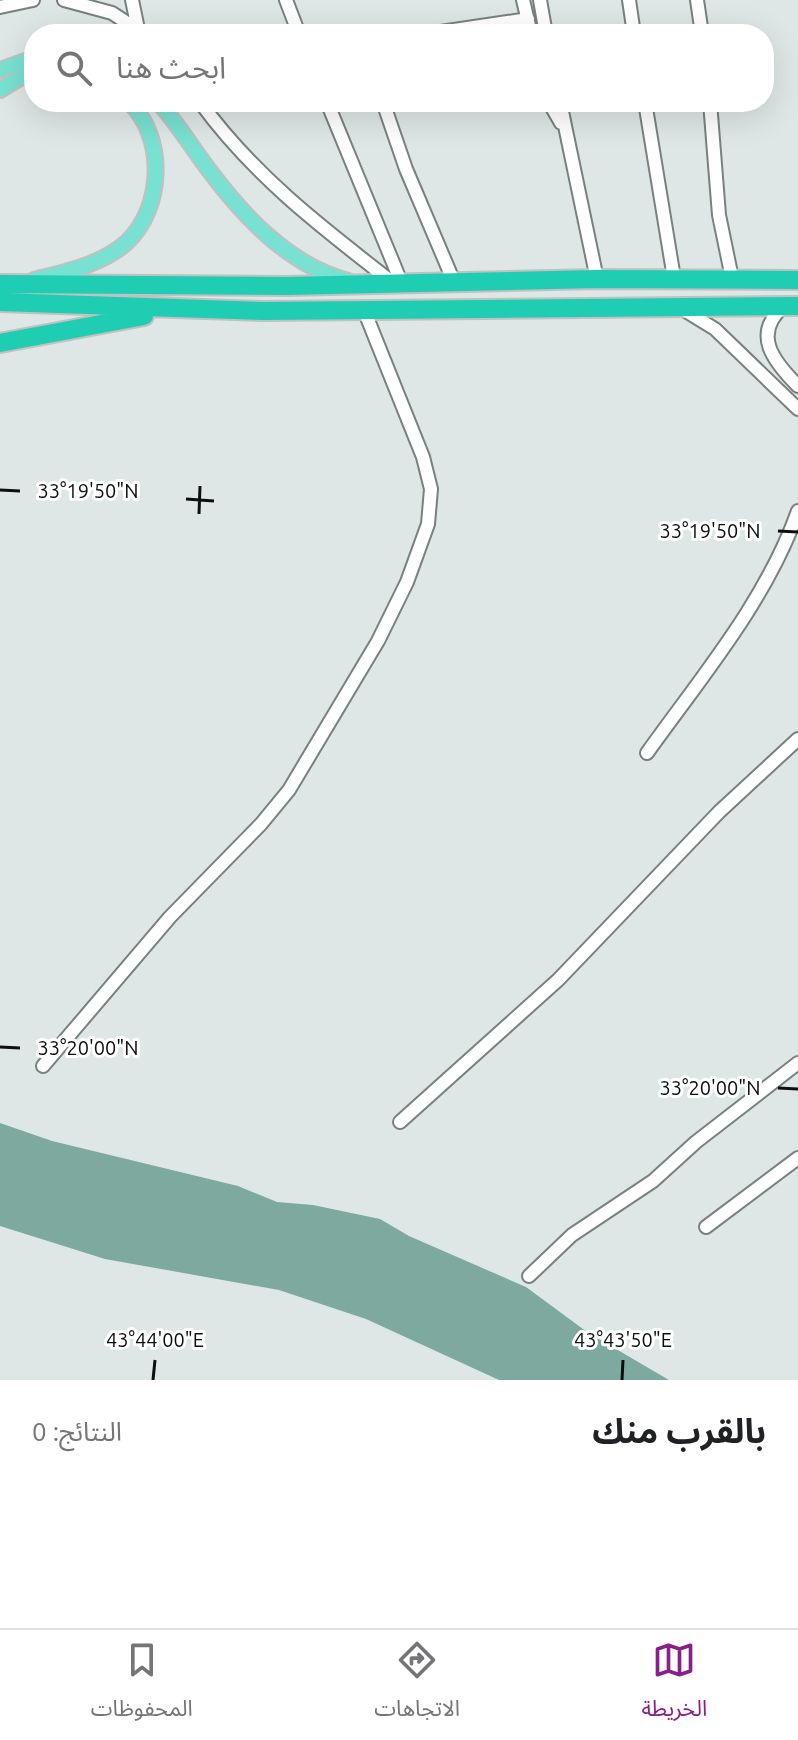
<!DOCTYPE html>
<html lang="ar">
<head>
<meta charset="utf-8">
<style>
	:root { --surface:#fff; --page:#f2f2f2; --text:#202124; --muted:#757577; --line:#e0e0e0; --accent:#882087 }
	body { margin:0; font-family:Ubuntu,"Noto Sans Arabic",sans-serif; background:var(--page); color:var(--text); direction:rtl }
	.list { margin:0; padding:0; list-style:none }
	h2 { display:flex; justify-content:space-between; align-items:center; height:104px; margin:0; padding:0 32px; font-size:34px }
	h2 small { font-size:26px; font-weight:400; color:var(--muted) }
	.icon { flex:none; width:44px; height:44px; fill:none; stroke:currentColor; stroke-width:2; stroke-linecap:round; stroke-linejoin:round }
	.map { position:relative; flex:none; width:798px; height:1380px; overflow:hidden; direction:ltr }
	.search { position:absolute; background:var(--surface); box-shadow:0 8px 32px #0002; left:24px; right:24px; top:24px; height:88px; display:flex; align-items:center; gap:20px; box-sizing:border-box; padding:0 28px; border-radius:32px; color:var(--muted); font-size:30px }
	.sheet { height:248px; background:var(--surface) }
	nav { display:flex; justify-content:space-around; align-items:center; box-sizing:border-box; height:112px; border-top:2px solid var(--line); background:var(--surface); font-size:22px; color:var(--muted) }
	nav a { display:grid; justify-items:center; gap:4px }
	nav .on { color:var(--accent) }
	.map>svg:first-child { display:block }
</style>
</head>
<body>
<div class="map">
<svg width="798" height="1380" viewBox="0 0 798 1380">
	<rect width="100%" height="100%" fill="#dee7e5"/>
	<path fill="#7da99f" d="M 0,1123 L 52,1141 L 238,1186 L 277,1202 L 313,1205 L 380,1219 L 409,1236 L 526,1287 L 587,1332 L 669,1380 L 499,1380 L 366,1319 L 279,1290 L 105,1259 L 0,1226 Z"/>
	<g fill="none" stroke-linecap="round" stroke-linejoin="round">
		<g stroke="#79817f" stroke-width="16">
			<path id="minor" d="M 64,0 L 112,13 L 144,34
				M 132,0 L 138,29
				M 286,0 L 299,34
				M 523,0 L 531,34
				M 540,0 L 546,34
				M 629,0 L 634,34
				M 697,0 L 702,34
				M 0,7 L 33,0
				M 427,34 L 528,19
				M 200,102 C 254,176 321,227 392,282
				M 327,102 L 401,282
				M 383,102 L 406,169 L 454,282
				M 549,102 L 561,123
				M 560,102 L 597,279
				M 645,102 L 674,278
				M 710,102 L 719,215 L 732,278
				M 784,306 C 751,334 774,362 798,386
				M 684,310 L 715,329 L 798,409
				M 647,753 C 702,676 766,601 798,511
				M 43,1066 L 170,917 L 261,824 L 289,790 L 378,641 L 407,582 L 428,524 L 431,489 L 423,457 L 364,310
				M 400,1122 L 558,980 L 719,812 L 798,739
				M 706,1227 L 798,1158
				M 529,1276 L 572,1235 L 653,1181 L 696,1142 L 798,1063"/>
		</g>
		<g stroke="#c0c1c0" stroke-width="18">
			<path id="major" d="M 0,70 L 34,58
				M 0,90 L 20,78 L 34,74
				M 158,102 C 176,121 190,145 206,166 C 242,215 288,265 348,281
				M 34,280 C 65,272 101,265 126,243 C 164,208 166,137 129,102"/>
		</g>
		<g stroke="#c0c1c0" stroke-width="22">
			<path id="highway" d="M 0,284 L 286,286 L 597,279 L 798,280
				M 0,302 L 264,311 L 798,306
				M 0,343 L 144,316"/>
		</g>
		<use href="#minor" stroke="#fff" stroke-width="12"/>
		<use href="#major" stroke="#79e1d1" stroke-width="14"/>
		<use href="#highway" stroke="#1fcdb2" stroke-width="18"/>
	</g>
	<path fill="none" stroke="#0c0f0e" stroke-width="3" d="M 0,490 L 20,491M 186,499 L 214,501M 199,514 L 200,486M 778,531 L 798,532M 0,1047 L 20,1048M 778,1088 L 798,1089M 153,1380 L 155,1360M 622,1380 L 623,1360"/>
	<g font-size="20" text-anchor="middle" fill="#0c0f0e" stroke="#fff" stroke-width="6" stroke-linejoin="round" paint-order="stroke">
		<text x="88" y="498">33°19'50"N</text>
		<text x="710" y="538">33°19'50"N</text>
		<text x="88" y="1055">33°20'00"N</text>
		<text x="710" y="1095">33°20'00"N</text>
		<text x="155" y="1347">43°44'00"E</text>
		<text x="623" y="1347">43°43'50"E</text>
	</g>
</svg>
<div class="search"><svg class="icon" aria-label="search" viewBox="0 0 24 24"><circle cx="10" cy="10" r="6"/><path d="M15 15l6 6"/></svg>ابحث هنا</div>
</div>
<section class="sheet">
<h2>بالقرب منك<small>النتائج: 0</small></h2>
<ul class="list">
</ul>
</section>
<nav>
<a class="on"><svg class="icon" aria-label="map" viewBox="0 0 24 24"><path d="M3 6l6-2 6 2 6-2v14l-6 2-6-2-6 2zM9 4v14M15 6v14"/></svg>الخريطة</a>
<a><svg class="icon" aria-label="directions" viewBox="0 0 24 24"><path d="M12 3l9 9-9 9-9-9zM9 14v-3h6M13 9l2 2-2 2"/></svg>الاتجاهات</a>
<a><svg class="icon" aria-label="saved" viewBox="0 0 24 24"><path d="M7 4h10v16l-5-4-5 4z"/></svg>المحفوظات</a>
</nav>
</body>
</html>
